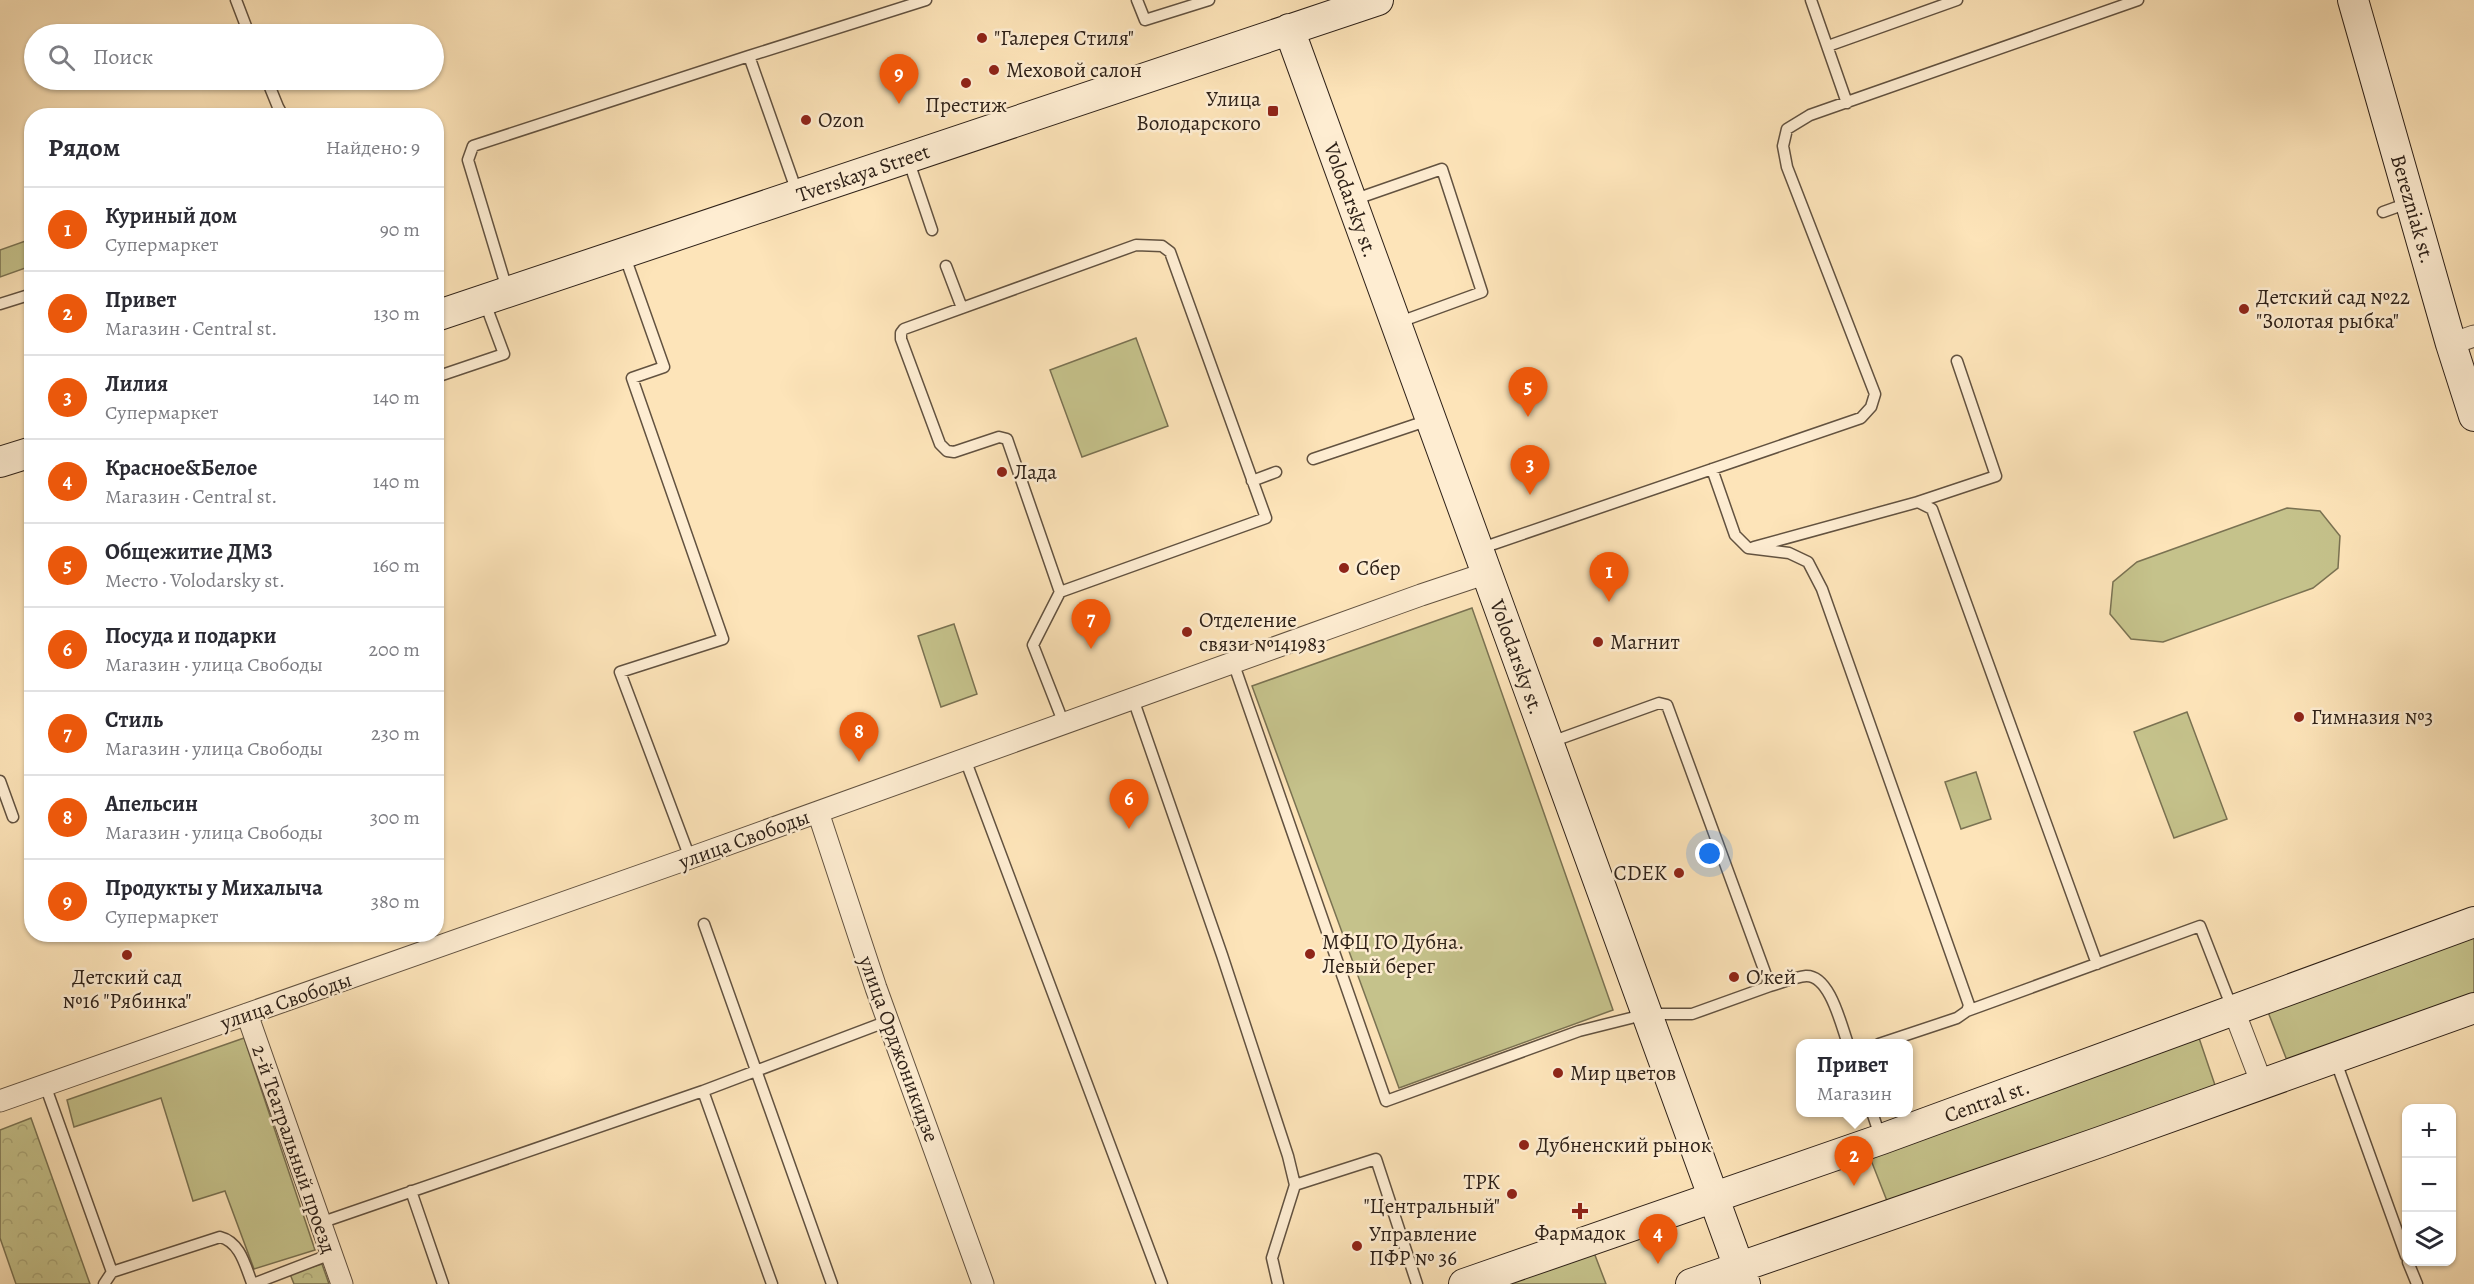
<!DOCTYPE html>
<html lang="ru">
<head>
<meta charset="utf-8">
<style>
	:root { --surface:#fff; --page:#f7f7f7; --text:#2b2b33; --muted:#7c7c81; --line:#e1e1e2; --accent:#ea580c }
	body { margin:0; font-family:Alegreya,serif; background:var(--page); color:var(--text) }
	.controls { position:absolute; right:18px; bottom:18px; display:grid; overflow:hidden; border-radius:12px; box-shadow:0 2px 4px #0004 }
	.controls button { width:54px; height:54px; display:grid; place-items:center; padding:0; border:0; border-bottom:2px solid var(--line); background:var(--surface); color:var(--text); font:30px sans-serif }
	.you { position:absolute; left:1710px; top:854px; width:21px; height:21px; margin:-15px; border:4px solid #fff; border-radius:50%; background:#1a73e8; box-shadow:0 0 0 9px #1a73e833 }
	.badge { display:grid; place-items:center; width:39px; height:39px; border-radius:50%; background:var(--accent); color:#fff; font-size:20px; font-weight:700 }
	.pin { position:absolute; translate:-50% -50px; filter:drop-shadow(0 2px 3px #0008) }
	.pin::after { content:''; position:absolute; top:32px; width:21px; height:18px; background:inherit; clip-path:polygon(0 0,100% 0,50% 100%) }
	.popup { position:absolute; left:1796px; top:1039px; width:117px; height:78px; box-sizing:border-box; display:grid; place-content:center; border-radius:12px; background:var(--surface); filter:drop-shadow(0 2px 4px #0005); font-size:20px; white-space:nowrap; color:var(--muted) }
	.popup b { font-size:22px; color:var(--text) }
	.popup::after { content:''; position:absolute; left:50%; top:100%; margin-left:-12px; border:12px solid transparent; border-top-color:var(--surface) }
	.list { margin:0; padding:0; list-style:none }
	h2 { display:flex; justify-content:space-between; align-items:center; height:78px; margin:0; padding:0 24px; font-size:26px }
	h2 small { font-size:20px; font-weight:400; color:var(--muted) }
	.list li { display:grid; grid-template-columns:39px 1fr auto; gap:18px; align-items:center; box-sizing:border-box; height:84px; padding:0 24px; border-top:2px solid var(--line) }
	.list b { display:block; font-size:22px; white-space:nowrap }
	.list p { margin:0; font-size:20px; white-space:nowrap; color:var(--muted) }
	.list em { font-size:20px; font-style:normal; color:var(--muted) }
	.icon { flex:none; width:33px; height:33px; fill:none; stroke:currentColor; stroke-width:2; stroke-linecap:round; stroke-linejoin:round }
	.map { position:relative; flex:none; width:2474px; height:1284px; overflow:hidden }
	.search { position:absolute; background:var(--surface); box-shadow:0 2px 4px #0004; left:24px; top:24px; width:420px; height:66px; display:flex; align-items:center; gap:15px; box-sizing:border-box; padding:0 21px; border-radius:33px; color:var(--muted); font-size:22px }
	.panel { position:absolute; background:var(--surface); box-shadow:0 2px 4px #0004; left:24px; top:108px; width:420px; height:834px; border-radius:24px }
	.map>svg:first-child { display:block }
</style>
</head>
<body>
<div class="map">
<svg width="2474" height="1284" viewBox="0 0 2474 1284">
	<defs>
		<pattern id="forest-crowns" width="20" height="18" patternUnits="userSpaceOnUse" patternTransform="scale(1.5)"><rect width="20" height="18" fill="#c5c28b"/><path d="M2 6a3 3 0 1 1 6 0M12 15a3 3 0 1 1 6 0" fill="none" stroke="#aaa677"/></pattern>
	</defs>
	<rect width="100%" height="100%" fill="#fde4b9"/>
	<filter id="stains"><feTurbulence type="fractalNoise" baseFrequency=".00333" numOctaves="4"/><feColorMatrix values="0 0 0 0 .2 0 0 0 0 .09 0 0 0 0 .02 0 0 0 .5 -.17"/></filter>
	<radialGradient id="worn" r=".72"><stop offset=".6" stop-color="#630" stop-opacity="0"/><stop offset="1" stop-color="#630" stop-opacity=".3"/></radialGradient>
	<path fill="#c5c28b" stroke="#7a7252" stroke-width="1.5" d="M 31,239 L 31,266 L 0,277 L 0,250 Z
		M 1136,338 L 1168,426 L 1082,457 L 1050,370 Z
		M 2287,508 L 2320,511 L 2340,536 L 2338,568 L 2313,588 L 2163,642 L 2131,639 L 2110,614 L 2113,582 L 2137,562 Z
		M 1472,608 L 1613,1010 L 1399,1088 L 1252,686 Z
		M 954,624 L 977,694 L 941,707 L 918,636 Z
		M 2187,712 L 2227,819 L 2174,838 L 2134,732 Z
		M 1976,772 L 1991,819 L 1961,829 L 1945,782 Z
		M 2474,937 L 2474,996 L 2288,1063 L 2268,1012 Z
		M 2198,1035 L 2217,1091 L 1889,1206 L 1869,1155 Z
		M 244,1038 L 315,1250 L 254,1269 L 225,1191 L 193,1201 L 161,1098 L 74,1127 L 67,1100 Z
		M 1593,1250 L 1606,1284 L 1498,1284 Z"/>
	<path fill="url(#forest-crowns)" stroke="#7a7252" stroke-width="1.5" d="M 31,1118 L 90,1284 L 16,1284 L 0,1238 L 0,1130 Z
		M 322,1264 L 329,1284 L 294,1284 L 290,1274 Z"/>
	<g fill="none" stroke-linecap="round" stroke-linejoin="round">
		<g stroke="#625240" stroke-width="13">
			<path id="lane" d="M 236,0 L 249,34
				M 1137,0 L 1145,20 L 1209,0
				M 1811,0 L 1847,103
				M 1828,46 L 1957,0
				M 267,80 L 278,107 L 283,116
				M 908,159 L 932,230
				M 797,192 L 749,56 L 926,0
				M 1353,200 L 1442,169 L 1482,292 L 1397,323
				M 2383,212 L 2408,203
				M 624,254 L 664,367 L 632,378 L 723,639 L 620,672 L 690,858
				M 946,266 L 962,308
				M 507,289 L 468,160 L 473,146 L 749,56
				M 0,304 L 32,294
				M 436,377 L 504,354 L 485,303
				M 1313,459 L 1429,420
				M 1712,469 L 1735,535 L 1748,548 L 1789,553 L 1808,562 L 1822,589 L 1969,1005 L 1967,1011 L 1957,1018 L 1879,1044
				M 1252,481 L 1276,472
				M 1918,502 L 1996,476 L 1957,361
				M 1754,547 L 1918,502 L 1932,509 L 2097,964
				M 1479,549 L 1861,418 L 1871,407 L 1875,394 L 1787,167 L 1783,146 L 1787,129 L 1810,115 L 2138,0
				M 1060,592 L 1007,439 L 999,437 L 954,452 L 947,451 L 940,444 L 901,339 L 901,333 L 904,329 L 1136,245 L 1162,246 L 1170,252 L 1266,518 L 1060,592 L 1033,645 L 1064,724
				M 1233,662 L 1386,1101 L 1579,1031 L 1647,1014 L 1692,1014 L 1770,986 L 1667,705 L 1659,703 L 1551,742
				M 1133,699 L 1222,955 L 1288,1156 L 1295,1185 L 1376,1159 L 1417,1284
				M 965,759 L 1162,1284
				M 0,781 L 13,817
				M 704,924 L 832,1284
				M 1770,986 C 1781,983 1795,977 1806,976 C 1830,975 1841,1025 1848,1044
				M 1967,1011 L 2200,926 L 2232,1008
				M 2335,1059 L 2406,1256
				M 45,1085 L 112,1272
				M 703,1091 L 772,1284
				M 1872,1112 L 1881,1139
				M 411,1191 L 443,1284
				M 320,1223 L 703,1091 L 888,1021
				M 2408,1262 L 2417,1284
				M 104,1284 L 112,1272 L 220,1237 C 240,1242 245,1265 252,1283
				M 253,1284 L 331,1254
				M 1278,1284 L 1272,1258 L 1295,1185"/>
		</g>
		<g stroke="#625240" stroke-width="23">
			<path id="street" d="M 2451,344 L 2474,336
				M 818,812 L 876,988 L 983,1284
				M 2234,1011 L 2262,1084
				M 247,1014 L 342,1284
				M 0,1101 L 690,858 L 1421,595 L 1487,573"/>
		</g>
		<g stroke="#2e2118" stroke-width="32">
			<path id="secondary" d="M 2353,0 L 2451,344 L 2474,416
				M 1289,29 L 1745,1284
				M 436,316 L 1378,0
				M 0,462 L 32,452
				M 1464,1284 L 1882,1139 L 2474,922
				M 1691,1284 L 2100,1142 L 2474,1008"/>
		</g>
		<use href="#lane" stroke="#feedd2" stroke-width="10"/>
		<use href="#street" stroke="#feedd2" stroke-width="21"/>
		<use href="#secondary" stroke="#feedd2" stroke-width="30"/>
	</g>
	<g fill="#8f2418" stroke="#feedd2" stroke-width="2">
		<circle cx="982" cy="38" r="6"/>
		<circle cx="994" cy="70" r="6"/>
		<circle cx="966" cy="83" r="6"/>
		<rect x="1267" y="105" width="12" height="12" rx="3"/>
		<circle cx="806" cy="120" r="6"/>
		<circle cx="2244" cy="309" r="6"/>
		<circle cx="1002" cy="472" r="6"/>
		<circle cx="1344" cy="568" r="6"/>
		<circle cx="1187" cy="632" r="6"/>
		<circle cx="1598" cy="642" r="6"/>
		<circle cx="2299" cy="717" r="6"/>
		<circle cx="1679" cy="873" r="6"/>
		<circle cx="1310" cy="954" r="6"/>
		<circle cx="127" cy="955" r="6"/>
		<circle cx="1734" cy="977" r="6"/>
		<circle cx="1558" cy="1073" r="6"/>
		<circle cx="1524" cy="1145" r="6"/>
		<circle cx="1512" cy="1194" r="6"/>
		<path d="M1577 1202h6v6h6v6h-6v6h-6v-6h-6v-6h6z"/>
		<circle cx="1357" cy="1246" r="6"/>
	</g>
	<g text-anchor="middle" stroke-width="5" stroke-linejoin="round" paint-order="stroke">
		<g font-size="21" fill="#2e2118" stroke="#feedd2" text-anchor="start">
			<text x="994" y="45">"Галерея Стиля"</text>
			<text x="1006" y="77">Меховой салон</text>
			<text x="1261" y="106" text-anchor="end">Улица<tspan x="1261" dy="24">Володарского</tspan></text>
			<text x="966" y="112" text-anchor="middle">Престиж</text>
			<text x="818" y="127">Ozon</text>
			<text x="2256" y="304">Детский сад №22<tspan x="2256" dy="24">"Золотая рыбка"</tspan></text>
			<text x="1014" y="479">Лада</text>
			<text x="1356" y="575">Сбер</text>
			<text x="1199" y="627">Отделение<tspan x="1199" dy="24">связи №141983</tspan></text>
			<text x="1610" y="649">Магнит</text>
			<text x="2311" y="724">Гимназия №3</text>
			<text x="1667" y="880" text-anchor="end">CDEK</text>
			<text x="1322" y="949">МФЦ ГО Дубна.<tspan x="1322" dy="24">Левый берег</tspan></text>
			<text x="127" y="984" text-anchor="middle">Детский сад<tspan x="127" dy="24">№16 "Рябинка"</tspan></text>
			<text x="1746" y="984">О'кей</text>
			<text x="1570" y="1080">Мир цветов</text>
			<text x="1536" y="1152">Дубненский рынок</text>
			<text x="1500" y="1189" text-anchor="end">ТРК<tspan x="1500" dy="24">"Центральный"</tspan></text>
			<text x="1580" y="1240" text-anchor="middle">Фармадок</text>
			<text x="1369" y="1241">Управление<tspan x="1369" dy="24">ПФР № 36</tspan></text>
		</g>
		<g font-size="21" fill="#2e2118" stroke="#feedd2">
			<text transform="translate(863 173) rotate(-19)" y="7">Tverskaya Street</text>
			<text transform="translate(1351 200) rotate(70)" y="7">Volodarsky st.</text>
			<text transform="translate(2413 209) rotate(74)" y="7">Berezniak st.</text>
			<text transform="translate(1517 657) rotate(70)" y="7">Volodarsky st.</text>
			<text transform="translate(744 839) rotate(-20)" y="7">улица Свободы</text>
			<text transform="translate(286 1001) rotate(-19)" y="7">улица Свободы</text>
			<text transform="translate(899 1049) rotate(70)" y="7">улица Орджоникидзе</text>
			<text transform="translate(1987 1101) rotate(-20)" y="7">Central st.</text>
			<text transform="translate(294 1149) rotate(71)" y="7">2-й Театральный проезд</text>
		</g>
	</g>
	<rect width="100%" height="100%" filter="url(#stains)"/>
	<rect width="100%" height="100%" fill="url(#worn)"/>
</svg>
<div class="controls">
<button>+</button>
<button>−</button>
<button><svg class="icon" aria-label="layers" viewBox="0 0 24 24"><path d="M12 4l9 5-9 5-9-5zM3 14l9 5 9-5"/></svg></button>
</div>
<div class="you"></div>
<div class="pin badge" style="left:1609px;top:602px">1</div>
<div class="pin badge" style="left:1854px;top:1186px">2</div>
<div class="popup"><b>Привет</b>Магазин</div>
<div class="pin badge" style="left:1530px;top:495px">3</div>
<div class="pin badge" style="left:1658px;top:1264px">4</div>
<div class="pin badge" style="left:1528px;top:417px">5</div>
<div class="pin badge" style="left:1129px;top:829px">6</div>
<div class="pin badge" style="left:1091px;top:649px">7</div>
<div class="pin badge" style="left:859px;top:762px">8</div>
<div class="pin badge" style="left:899px;top:104px">9</div>
<div class="search"><svg class="icon" aria-label="search" viewBox="0 0 24 24"><circle cx="10" cy="10" r="6"/><path d="M15 15l6 6"/></svg>Поиск</div>
<section class="panel">
<h2>Рядом<small>Найдено: 9</small></h2>
<ul class="list">
<li><span class="badge">1</span><div><b>Куриный дом</b><p>Супермаркет</p></div><em>90 m</em></li>
<li><span class="badge">2</span><div><b>Привет</b><p>Магазин · Central st.</p></div><em>130 m</em></li>
<li><span class="badge">3</span><div><b>Лилия</b><p>Супермаркет</p></div><em>140 m</em></li>
<li><span class="badge">4</span><div><b>Красное&amp;Белое</b><p>Магазин · Central st.</p></div><em>140 m</em></li>
<li><span class="badge">5</span><div><b>Общежитие ДМЗ</b><p>Место · Volodarsky st.</p></div><em>160 m</em></li>
<li><span class="badge">6</span><div><b>Посуда и подарки</b><p>Магазин · улица Свободы</p></div><em>200 m</em></li>
<li><span class="badge">7</span><div><b>Стиль</b><p>Магазин · улица Свободы</p></div><em>230 m</em></li>
<li><span class="badge">8</span><div><b>Апельсин</b><p>Магазин · улица Свободы</p></div><em>300 m</em></li>
<li><span class="badge">9</span><div><b>Продукты у Михалыча</b><p>Супермаркет</p></div><em>380 m</em></li>
</ul>
</section>
</div>
</body>
</html>
